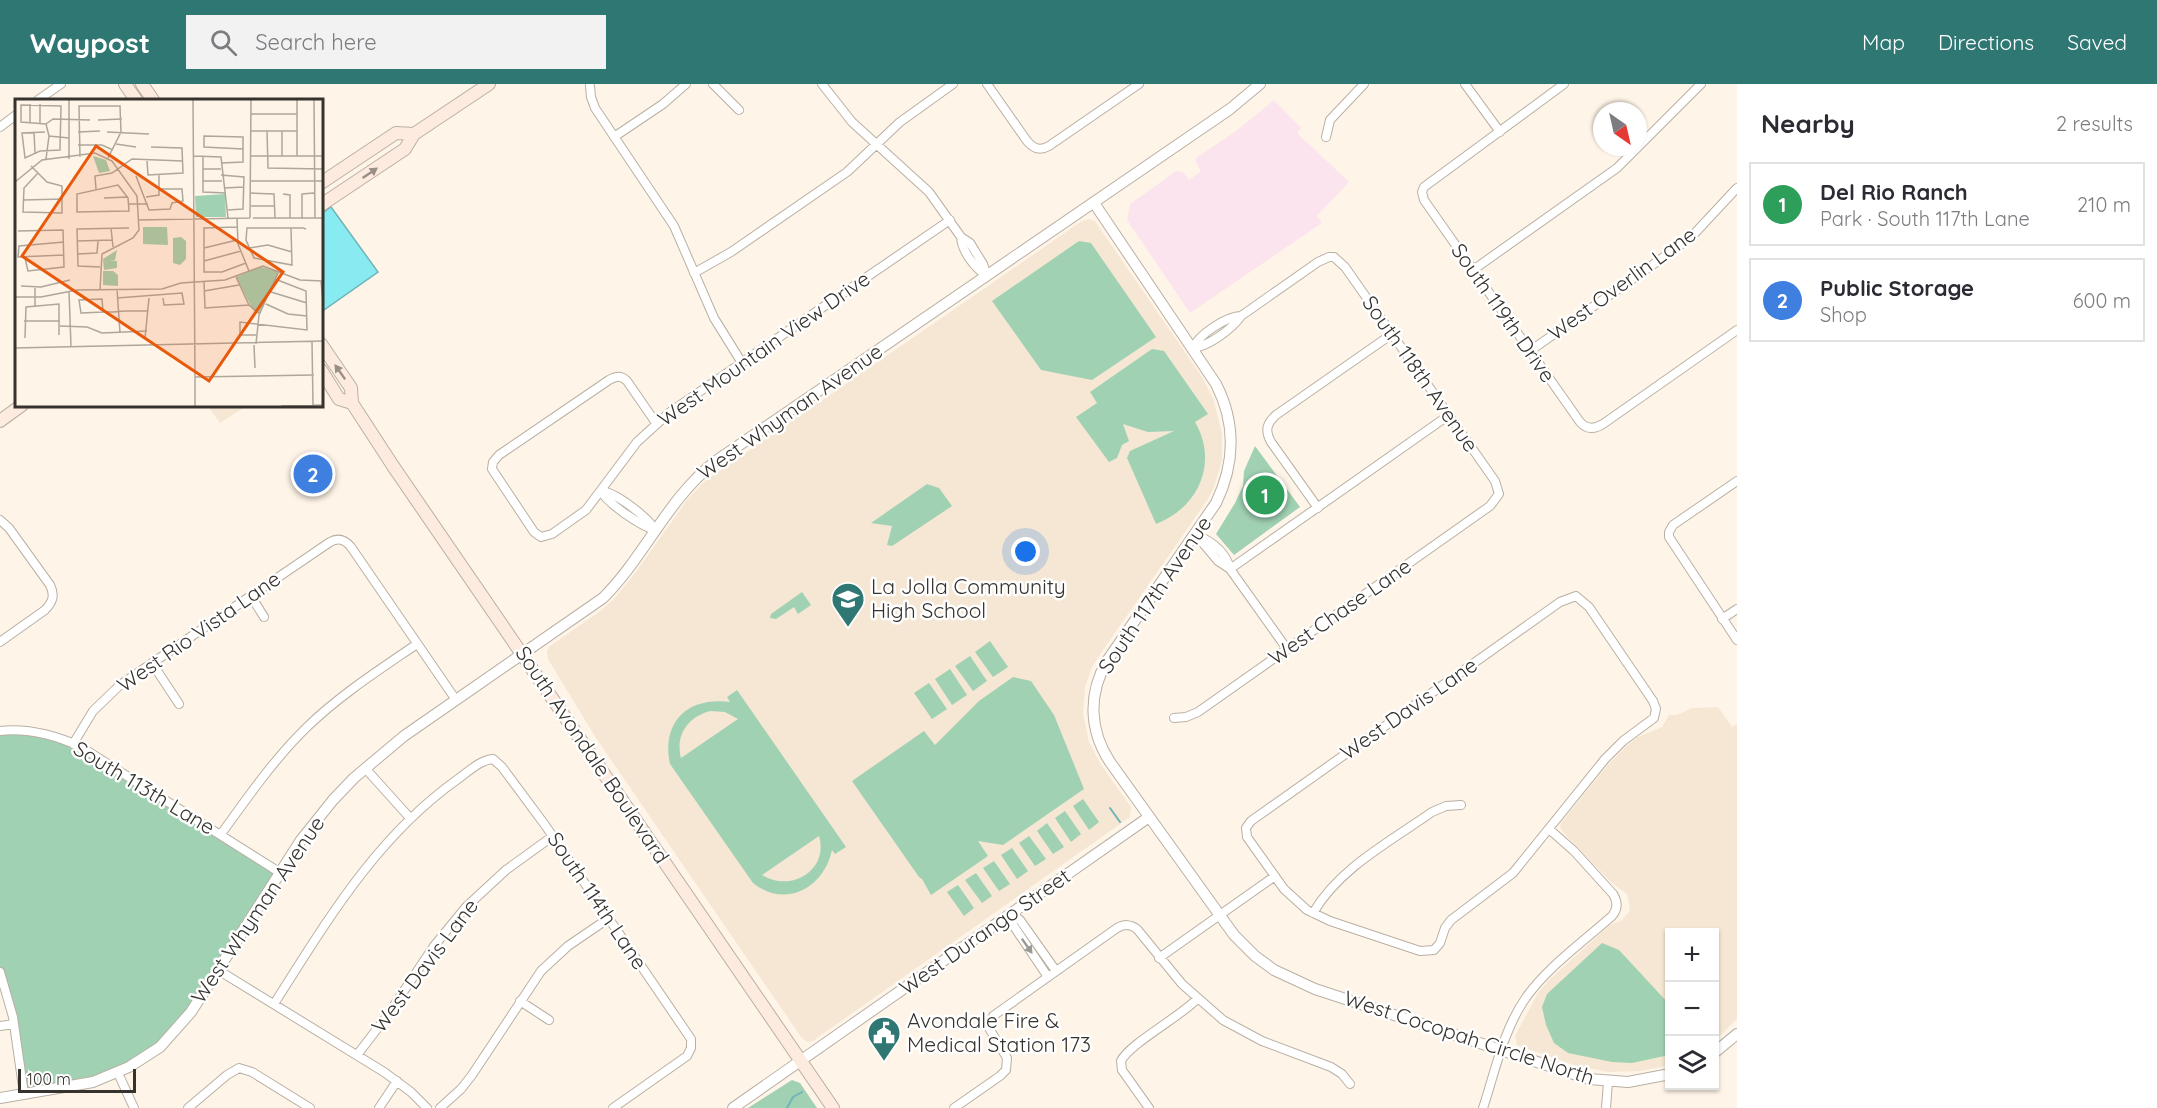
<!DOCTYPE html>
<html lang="en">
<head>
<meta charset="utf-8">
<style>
	:root { --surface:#fff; --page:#f2f2f3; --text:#2b2b33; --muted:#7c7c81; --line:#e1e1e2; --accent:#2e7773 }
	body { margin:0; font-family:Quicksand,sans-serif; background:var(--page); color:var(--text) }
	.controls { position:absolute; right:18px; bottom:18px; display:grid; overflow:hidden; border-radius:0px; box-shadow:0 2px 4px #0004 }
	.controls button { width:54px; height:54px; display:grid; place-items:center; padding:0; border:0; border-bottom:2px solid var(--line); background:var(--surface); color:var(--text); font:30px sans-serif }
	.compass { position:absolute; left:1593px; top:18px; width:54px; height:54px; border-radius:50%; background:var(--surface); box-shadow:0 2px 4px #0004; rotate:146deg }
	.scale { position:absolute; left:18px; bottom:15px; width:118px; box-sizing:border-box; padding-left:6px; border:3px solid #36332e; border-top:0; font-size:16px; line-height:21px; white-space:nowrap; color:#36332e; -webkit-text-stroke:4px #fff; paint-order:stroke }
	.you { position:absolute; left:1026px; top:468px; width:21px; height:21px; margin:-15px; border:4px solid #fff; border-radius:50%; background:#1a73e8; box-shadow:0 0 0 9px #1a73e833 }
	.badge { display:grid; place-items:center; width:39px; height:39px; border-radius:50%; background:var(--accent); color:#fff; font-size:20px; font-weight:700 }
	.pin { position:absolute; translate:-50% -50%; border:3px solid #fff; box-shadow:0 2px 6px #0006 }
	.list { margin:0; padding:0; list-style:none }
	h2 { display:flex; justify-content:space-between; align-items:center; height:78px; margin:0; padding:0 24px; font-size:26px }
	h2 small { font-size:20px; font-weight:400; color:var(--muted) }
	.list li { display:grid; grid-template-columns:39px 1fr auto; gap:18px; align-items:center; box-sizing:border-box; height:84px; margin:0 12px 12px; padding:0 12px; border:2px solid var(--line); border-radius:0px }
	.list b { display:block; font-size:22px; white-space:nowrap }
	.list p { margin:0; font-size:20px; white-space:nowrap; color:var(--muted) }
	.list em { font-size:20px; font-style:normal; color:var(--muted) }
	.icon { flex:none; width:33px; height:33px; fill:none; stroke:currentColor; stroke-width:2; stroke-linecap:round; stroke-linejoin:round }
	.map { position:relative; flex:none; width:1737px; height:1024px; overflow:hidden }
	header { display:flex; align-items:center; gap:36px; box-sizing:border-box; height:84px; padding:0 30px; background:var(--accent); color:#fff }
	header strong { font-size:28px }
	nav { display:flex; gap:33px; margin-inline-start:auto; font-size:21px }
	.search { width:420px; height:54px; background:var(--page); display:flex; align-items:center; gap:15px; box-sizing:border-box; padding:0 21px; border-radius:0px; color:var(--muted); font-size:22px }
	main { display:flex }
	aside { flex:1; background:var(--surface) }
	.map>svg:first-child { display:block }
</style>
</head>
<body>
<header>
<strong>Waypost</strong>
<div class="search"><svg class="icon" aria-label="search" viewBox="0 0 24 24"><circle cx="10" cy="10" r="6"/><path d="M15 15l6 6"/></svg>Search here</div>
<nav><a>Map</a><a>Directions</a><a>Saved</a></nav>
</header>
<main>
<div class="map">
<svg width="1737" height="1024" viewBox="0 0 1737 1024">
	<rect width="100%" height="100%" fill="#fef4e7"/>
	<path fill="#f5e7d3" d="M 1089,135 L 1095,137 L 1099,143 L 1202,293 L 1213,314 L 1222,349 L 1222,376 L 1214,403 L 1208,415 L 1103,566 L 1092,583 L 1085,603 L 1083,629 L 1089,658 L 1101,681 L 1131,723 L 1130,733 L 813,957 L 807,958 L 801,953 L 596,654 L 548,575 L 547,567 L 550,562 L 599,528 L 614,515 L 636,488 L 687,416 L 705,397 L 1082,137 Z
		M 207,321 L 248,321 L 220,339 Z
		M 1718,623 L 1732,643 L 1737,640 L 1737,935 L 1715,957 L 1714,848 L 1670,848 L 1669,981 L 1641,987 L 1608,988 L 1574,981 L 1517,961 L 1515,952 L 1538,909 L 1549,896 L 1610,841 L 1622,836 L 1629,828 L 1630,823 L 1627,810 L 1611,798 L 1563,748 L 1560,743 L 1561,739 L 1608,681 L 1624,664 L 1638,653 L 1662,643 L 1669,631 L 1677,631 L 1692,624 Z"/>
	<path fill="#fce4ee" d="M 1274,16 L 1301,44 L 1297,49 L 1349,98 L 1317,132 L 1322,139 L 1190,229 L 1127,136 L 1130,120 L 1176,87 L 1183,88 L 1189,96 L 1201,87 L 1196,79 L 1196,74 L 1236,47 Z"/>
	<path fill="#a1d1b3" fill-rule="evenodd" d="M 1079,157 L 1091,159 L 1156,253 L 1092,296 L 1041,286 L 992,217 Z
		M 1152,265 L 1164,267 L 1208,330 L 1195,338 C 1219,379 1198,424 1156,440 L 1127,374 L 1130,367 L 1174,347 L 1148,348 L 1123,340 L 1129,357 L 1122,361 L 1117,374 L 1109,378 L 1076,333 L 1097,319 L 1090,308 Z
		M 1255,362 L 1300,423 L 1234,471 L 1216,450 L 1235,419 L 1243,402 L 1244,387 Z
		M 927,400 L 939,404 L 952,422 L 892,462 L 887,461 L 892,442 L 871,439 Z
		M 802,508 L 811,521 L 798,530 L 794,523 L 776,535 L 770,534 L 771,530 Z
		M 990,557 L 1008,583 L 993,593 L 975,568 Z
		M 970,572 L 987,597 L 973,607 L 955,582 Z
		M 950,585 L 967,611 L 952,621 L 935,595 Z
		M 1013,593 L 1031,597 L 1054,631 L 1084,705 L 1003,761 L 978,757 L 988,772 L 931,811 L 922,795 L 919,793 L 852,697 L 924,647 L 935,661 L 979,617 Z
		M 929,599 L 947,625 L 932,635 L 914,609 Z
		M 737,606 L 846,763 L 835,770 L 832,766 C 824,804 785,825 753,799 L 670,680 C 661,638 688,612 730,618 L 727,613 ZM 710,627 L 725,628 L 738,635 L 681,674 C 675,651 688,633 710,627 ZM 819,752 C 829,786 791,809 762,791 Z
		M 0,647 L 7,647 L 73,660 L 279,788 L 191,928 L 130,983 L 24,1010 L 0,888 Z
		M 1083,715 L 1099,738 L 1089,746 L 1073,722 Z
		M 1065,727 L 1081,750 L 1071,758 L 1055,734 Z
		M 1047,739 L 1064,763 L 1053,770 L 1037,747 Z
		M 1029,752 L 1046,775 L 1035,782 L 1019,759 Z
		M 1012,764 L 1028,787 L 1017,795 L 1001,771 Z
		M 994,777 L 1010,800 L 999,807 L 983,784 Z
		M 976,789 L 992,812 L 982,819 L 965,796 Z
		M 958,801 L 974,824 L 964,832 L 947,808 Z
		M 1602,859 L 1619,866 L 1669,920 L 1669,971 L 1632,979 L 1612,978 L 1568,969 L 1554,959 L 1546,941 L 1542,923 L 1547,910 Z
		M 792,996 L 800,999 L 817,1024 L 748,1024 Z"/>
	<path fill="#88ebf2" stroke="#6fb4b7" stroke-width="1.5" d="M 331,123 L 378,188 L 321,228 L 321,130 Z"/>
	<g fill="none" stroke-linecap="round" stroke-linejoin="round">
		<path stroke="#6fb4b7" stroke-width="2" d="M 1110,724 L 1120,738
			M 787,1024 L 793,1013 L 802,1008"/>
		<g stroke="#b9b0a4" stroke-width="10">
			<path id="minor" d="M 713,0 L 739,26
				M 822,0 L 852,38 L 929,108 L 961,153 L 970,159 L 983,180 L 987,192
				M 987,0 L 1027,57 C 1034,65 1040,67 1049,62 L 1139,0
				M 1465,0 L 1500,48
				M 1564,0 L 1424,103 L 1422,108 L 1424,116 L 1580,338 C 1587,346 1595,345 1603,340 L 1737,246
				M 590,2 L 591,13 L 595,24 L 674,142 L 714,234 L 742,279
				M 38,16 L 61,0
				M 0,43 L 16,31
				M 614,53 L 663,20 L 686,0
				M 1326,53 L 1330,36 L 1364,0
				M 961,153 C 962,168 975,184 987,192
				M 1473,186 L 1617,84 L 1701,0
				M 694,189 L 731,168 L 847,88 L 900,38 L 953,0
				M 1193,264 C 1198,251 1227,232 1241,232
				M 1530,267 L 1678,163 L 1695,149 L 1737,104
				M 656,339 L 627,297 C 621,291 616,292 609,296 L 499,371 L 493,378 L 492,385 L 534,448 L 541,453 L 552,450 L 586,426 L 637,358 L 670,328 L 950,136
				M 1737,397 L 1673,441 L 1669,448 L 1669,453 L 1737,556
				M 601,407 C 615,408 648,433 655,446
				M 601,407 C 608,420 641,442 655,446
				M 1318,424 L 1271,358 C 1265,347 1266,340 1276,331 L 1392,250
				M 0,436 L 9,444 L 50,501 C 55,511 53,518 45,526 L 0,558
				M 1195,450 C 1211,457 1226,467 1230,485 L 1287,565
				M 1196,451 L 1218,477 L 1230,485
				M 1230,485 L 1449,331
				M 251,512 L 264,533
				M 1576,512 L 1589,523 L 1653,617 L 1656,625 L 1654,634 L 1623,657 L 1605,675 L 1513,789 L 1451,836 L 1445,844 L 1440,859 L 1434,866 L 1420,867 L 1330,837 L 1307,826 L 1284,805 L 1247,753 L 1246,744 L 1251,737 L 1560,518 Z
				M 1722,535 L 1737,525
				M 152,579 L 179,620
				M 1174,634 L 1186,633 L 1198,628 L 1490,422 L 1499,410 L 1495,397 L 1345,183 L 1334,173 L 1329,173 L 1318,178 L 1241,232 C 1232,245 1209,262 1193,264
				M 0,647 C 28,644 55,651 81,663 L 279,788
				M 73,660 L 93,627 L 120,601 L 330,458 C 339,453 345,456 351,463 L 456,616
				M 365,684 L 410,734
				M 221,750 C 248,713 274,675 307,643 C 340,611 379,586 417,560
				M 1313,829 C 1339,784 1391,757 1432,728 L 1446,722 L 1461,721
				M 1011,830 L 1013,841 L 1048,893
				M 1011,830 L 1020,836 L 1056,887
				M 1159,874 L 1275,792
				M 218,886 L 384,988 L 411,1008 L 427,1024
				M 0,888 L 13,933 L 24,1010
				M 520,917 L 549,936
				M 274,920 C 327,837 376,753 458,695 C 468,688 480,676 493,675 L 502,683 L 545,741 L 691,955 L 691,964 L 687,972 L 613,1024
				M 0,942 L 14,940
				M 357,971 L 387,932 L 434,862 L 466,823 L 506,786 L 553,752
				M 118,989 L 134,1024
				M 188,1024 L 227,991 L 239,984 L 252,988 L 310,1024
				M 379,1024 L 397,997
				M 440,1024 L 461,1005 L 472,991 L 541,887 L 568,862 L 609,834
				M 954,1024 L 1000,992 L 1006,986 L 1007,974 L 989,944 L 993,932 L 1117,844 C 1125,840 1130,840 1137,845 L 1182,900 L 1223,936 L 1262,957 L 1331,983 L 1342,990 L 1350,1000
				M 1149,1024 L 1122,986 L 1121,977 C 1129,960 1180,933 1197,915
				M 1483,1024 C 1495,988 1503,947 1525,915 C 1546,884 1584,857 1612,832 C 1618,825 1618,818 1613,810 L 1574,767 L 1549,745
				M 1606,1024 L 1608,998"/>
		</g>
		<g stroke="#b9b0a4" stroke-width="12">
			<path id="tertiary" d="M 1094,119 L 1216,300 C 1236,339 1235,380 1216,419 L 1107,577 C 1088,610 1089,646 1110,678 L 1234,851 L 1255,872 L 1274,886 L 1315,905 L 1589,995 L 1628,998 L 1670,990
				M 1714,969 L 1737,950
				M 0,1014 L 93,998 L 129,983 L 160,963 L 191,928 L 301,756 L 333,716 L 354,694 L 404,652 L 603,514 C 645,472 668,414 716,377 L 1230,25 L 1260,0
				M 733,1024 L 1149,733"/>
		</g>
		<g stroke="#b9b0a4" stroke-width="14">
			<path id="secondary" d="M 125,0 L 136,16
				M 142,0 L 153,16
				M 321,99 L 396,49 L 414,50
				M 321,121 L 405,65 L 414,50 L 489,0
				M 321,260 L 351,304 L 352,319 L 393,382 L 833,1024
				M 321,286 L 339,315 L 352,319
				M 0,337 L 22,321"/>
		</g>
		<use href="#minor" stroke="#fff" stroke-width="8"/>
		<use href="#tertiary" stroke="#fff" stroke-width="10"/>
		<use href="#secondary" stroke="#feebdf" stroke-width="12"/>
	</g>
	<defs><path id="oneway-solid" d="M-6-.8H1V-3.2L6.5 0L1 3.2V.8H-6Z" transform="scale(1.5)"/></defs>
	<g fill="#9a8f86">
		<use href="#oneway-solid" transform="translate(370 89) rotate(-34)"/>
		<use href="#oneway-solid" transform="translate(340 288) rotate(-125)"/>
	</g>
	<use fill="#9a9996" href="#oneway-solid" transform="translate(1027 862) rotate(55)"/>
	<defs>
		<g id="school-pin" transform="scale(1.725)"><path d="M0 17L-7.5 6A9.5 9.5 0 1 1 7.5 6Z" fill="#2e7773" stroke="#fff"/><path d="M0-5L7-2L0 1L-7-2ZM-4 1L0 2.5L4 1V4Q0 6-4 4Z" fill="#fff"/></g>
		<g id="civic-pin" transform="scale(1.725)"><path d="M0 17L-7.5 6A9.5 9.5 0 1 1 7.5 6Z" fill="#2e7773" stroke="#fff"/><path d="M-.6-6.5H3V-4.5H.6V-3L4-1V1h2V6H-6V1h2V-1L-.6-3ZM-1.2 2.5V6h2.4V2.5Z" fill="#fff"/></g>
	</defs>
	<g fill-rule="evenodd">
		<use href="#school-pin" x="848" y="515"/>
		<use href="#civic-pin" x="884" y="949"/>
	</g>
	<g text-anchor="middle" stroke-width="5" stroke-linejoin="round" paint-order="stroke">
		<g font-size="21" fill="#36332e" stroke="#fff">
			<text transform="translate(1622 200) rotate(-36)" y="7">West Overlin Lane</text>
			<text transform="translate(1503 229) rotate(55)" y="7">South 119th Drive</text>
			<text transform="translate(764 265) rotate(-35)" y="7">West Mountain View Drive</text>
			<text transform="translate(1420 290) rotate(55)" y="7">South 118th Avenue</text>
			<text transform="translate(790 328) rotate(-35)" y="7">West Whyman Avenue</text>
			<text transform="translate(1155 511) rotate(-56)" y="7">South 117th Avenue</text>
			<text transform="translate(1340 528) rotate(-35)" y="7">West Chase Lane</text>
			<text transform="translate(199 548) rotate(-35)" y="7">West Rio Vista Lane</text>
			<text transform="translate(1409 625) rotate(-35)" y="7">West Davis Lane</text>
			<text transform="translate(592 671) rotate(56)" y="7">South Avondale Boulevard</text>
			<text transform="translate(144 704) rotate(31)" y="7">South 113th Lane</text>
			<text transform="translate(597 817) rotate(56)" y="7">South 114th Lane</text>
			<text transform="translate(258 826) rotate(-56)" y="7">West Whyman Avenue</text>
			<text transform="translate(985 848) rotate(-35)" y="7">West Durango Street</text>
			<text transform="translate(425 882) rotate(-53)" y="7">West Davis Lane</text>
			<text transform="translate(1469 954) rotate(18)" y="7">West Cocopah Circle North</text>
		</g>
		<g font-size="21" fill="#36332e" stroke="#fff" text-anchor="start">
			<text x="871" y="510">La Jolla Community<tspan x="871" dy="24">High School</tspan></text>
			<text x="907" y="944">Avondale Fire &amp;<tspan x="907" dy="24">Medical Station 173</tspan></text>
		</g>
	</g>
	<g transform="translate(15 15)">
		<rect width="308" height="308" fill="#fef4e7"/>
		<path d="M 78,57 L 91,61 L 95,72 L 84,74 ZM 210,95 L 211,118 L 181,118 L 180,97 ZM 128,128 L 152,128 L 153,146 L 128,145 ZM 166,138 L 171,142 L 171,160 L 165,166 L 158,164 L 158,139 ZM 102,151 L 100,161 L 95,161 L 102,162 L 102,169 L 89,171 L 88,160 ZM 246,168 L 264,172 L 245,215 L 238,211 L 221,178 ZM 88,172 L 98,172 L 103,176 L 103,187 L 88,186 Z" fill="#a1d1b3"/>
		<path fill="none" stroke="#aea79d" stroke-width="1.5" d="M 54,1 L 54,60M 178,1 L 180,277M 282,1 L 282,57M 299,1 L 300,119M 15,5 L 15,24M 25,5 L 25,24M 236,15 L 282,15M 83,21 L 107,20M 236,32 L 282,32M 252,32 L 253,69 L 308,70M 267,32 L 267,57M 19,33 L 20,54M 30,33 L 7,34 L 10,59 L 25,52 L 45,51 L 46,7 L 6,6 L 6,23 L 31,25M 63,33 L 85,32M 92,33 L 134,35M 54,39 L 34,37 L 31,25 L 38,20 L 75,21M 101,45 L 121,48M 63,46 L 87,46 L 98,51M 179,57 L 206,58 L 213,119M 188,57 L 188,93 L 211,94M 236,57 L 308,57M 65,58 L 64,7 L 105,7 L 106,33 L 93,59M 31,60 L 34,37M 132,62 L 133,76 L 168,74 L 167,49 L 136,48M 206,64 L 228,63 L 228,38 L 189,37 L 189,48 L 228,50M 16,67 L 32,83 L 47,87 L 47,114 L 8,113 L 9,89 L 23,74M 188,70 L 206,70M 206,76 L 229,78 L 228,110 L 213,111M 121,77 L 134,111 L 155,110 L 157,104 L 168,102 L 167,90 L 145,90M 188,82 L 207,82M 236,82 L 308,82M 0,83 L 27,61 L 80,54 L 97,62 L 122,97 L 124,131 L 118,139 L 87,155 L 85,191M 103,86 L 113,99 L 114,112 L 62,113 L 62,95 ZM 209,89 L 229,88M 81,90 L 80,77 L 97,74 L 117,60 L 168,62M 236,94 L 259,95 L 260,119M 268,95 L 275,96 L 275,119M 131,98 L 144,96 L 144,76M 89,99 L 113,98M 8,101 L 48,100M 114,105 L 133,105M 236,107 L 259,107M 222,119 L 223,145 L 234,172M 235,119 L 236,1M 238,119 L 308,119M 287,120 L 287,95 L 299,94M 123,121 L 235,119M 222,128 L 189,129 L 189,173 L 207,173 L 231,164M 96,129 L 98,148M 276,129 L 277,166 L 239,159 L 231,141 L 232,129 L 288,129 L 291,130M 3,132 L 48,131 L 49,168 L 13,172 L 10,159M 62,142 L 97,141M 49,143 L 4,147 L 3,158 L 49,156M 189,149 L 222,141M 234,149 L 253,146 L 277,153M 62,155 L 82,154 L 83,142M 189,162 L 226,152M 85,168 L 63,167 L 62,130 L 114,129M 221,178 L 234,206 L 245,215M 306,182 L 308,203M 189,183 L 190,209 L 234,206M 6,187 L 26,188 L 55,181M 20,189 L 20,208M 102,190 L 105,234M 54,192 L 56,248M 189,192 L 224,186M 256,193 L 292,204M 0,198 L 26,198 L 62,191 L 147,190 L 166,184 L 210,181 L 248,167 L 285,181 L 308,182M 102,199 L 167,194 L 169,205 L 149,206 L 148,199M 251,205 L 273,215 L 292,217M 88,213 L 87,200 L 64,201 L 66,214 L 67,214 L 88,213 L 98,213 L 110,212 L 133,212M 308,216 L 308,236M 9,222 L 45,222M 45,227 L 72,228 L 87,234 L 132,232M 241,236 L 225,236 L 225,223 L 292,231 L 291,192 L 260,180M 10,239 L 11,208 L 44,205 L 44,236M 130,239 L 134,199M 297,243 L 298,306M 241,245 L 244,216 L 264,172M 239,246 L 240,269M 0,249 L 308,242M 180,278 L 299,276M 180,307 L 180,275M 266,307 L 308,306"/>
		<path fill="#e8590c" fill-opacity="0.15" stroke="#e8590c" stroke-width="3" d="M 81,47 L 268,173 L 194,282 L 7,157 Z"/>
		<rect width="308" height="308" fill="none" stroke="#36332e" stroke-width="3"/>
	</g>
</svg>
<div class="controls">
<button>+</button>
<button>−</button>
<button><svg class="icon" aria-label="layers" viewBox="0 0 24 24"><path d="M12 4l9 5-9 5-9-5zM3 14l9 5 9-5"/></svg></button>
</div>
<svg class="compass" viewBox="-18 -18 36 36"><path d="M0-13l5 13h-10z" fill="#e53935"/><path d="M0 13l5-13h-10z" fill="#7c7c81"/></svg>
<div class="scale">100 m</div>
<div class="you"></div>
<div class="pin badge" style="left:1265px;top:411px;background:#2e9e5b">1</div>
<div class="pin badge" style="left:313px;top:390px;background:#3f7fe0">2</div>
</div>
<aside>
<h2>Nearby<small>2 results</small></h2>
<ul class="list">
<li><span class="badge" style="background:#2e9e5b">1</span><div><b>Del Rio Ranch</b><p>Park · South 117th Lane</p></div><em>210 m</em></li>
<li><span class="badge" style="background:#3f7fe0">2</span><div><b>Public Storage</b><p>Shop</p></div><em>600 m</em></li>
</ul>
</aside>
</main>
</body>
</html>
